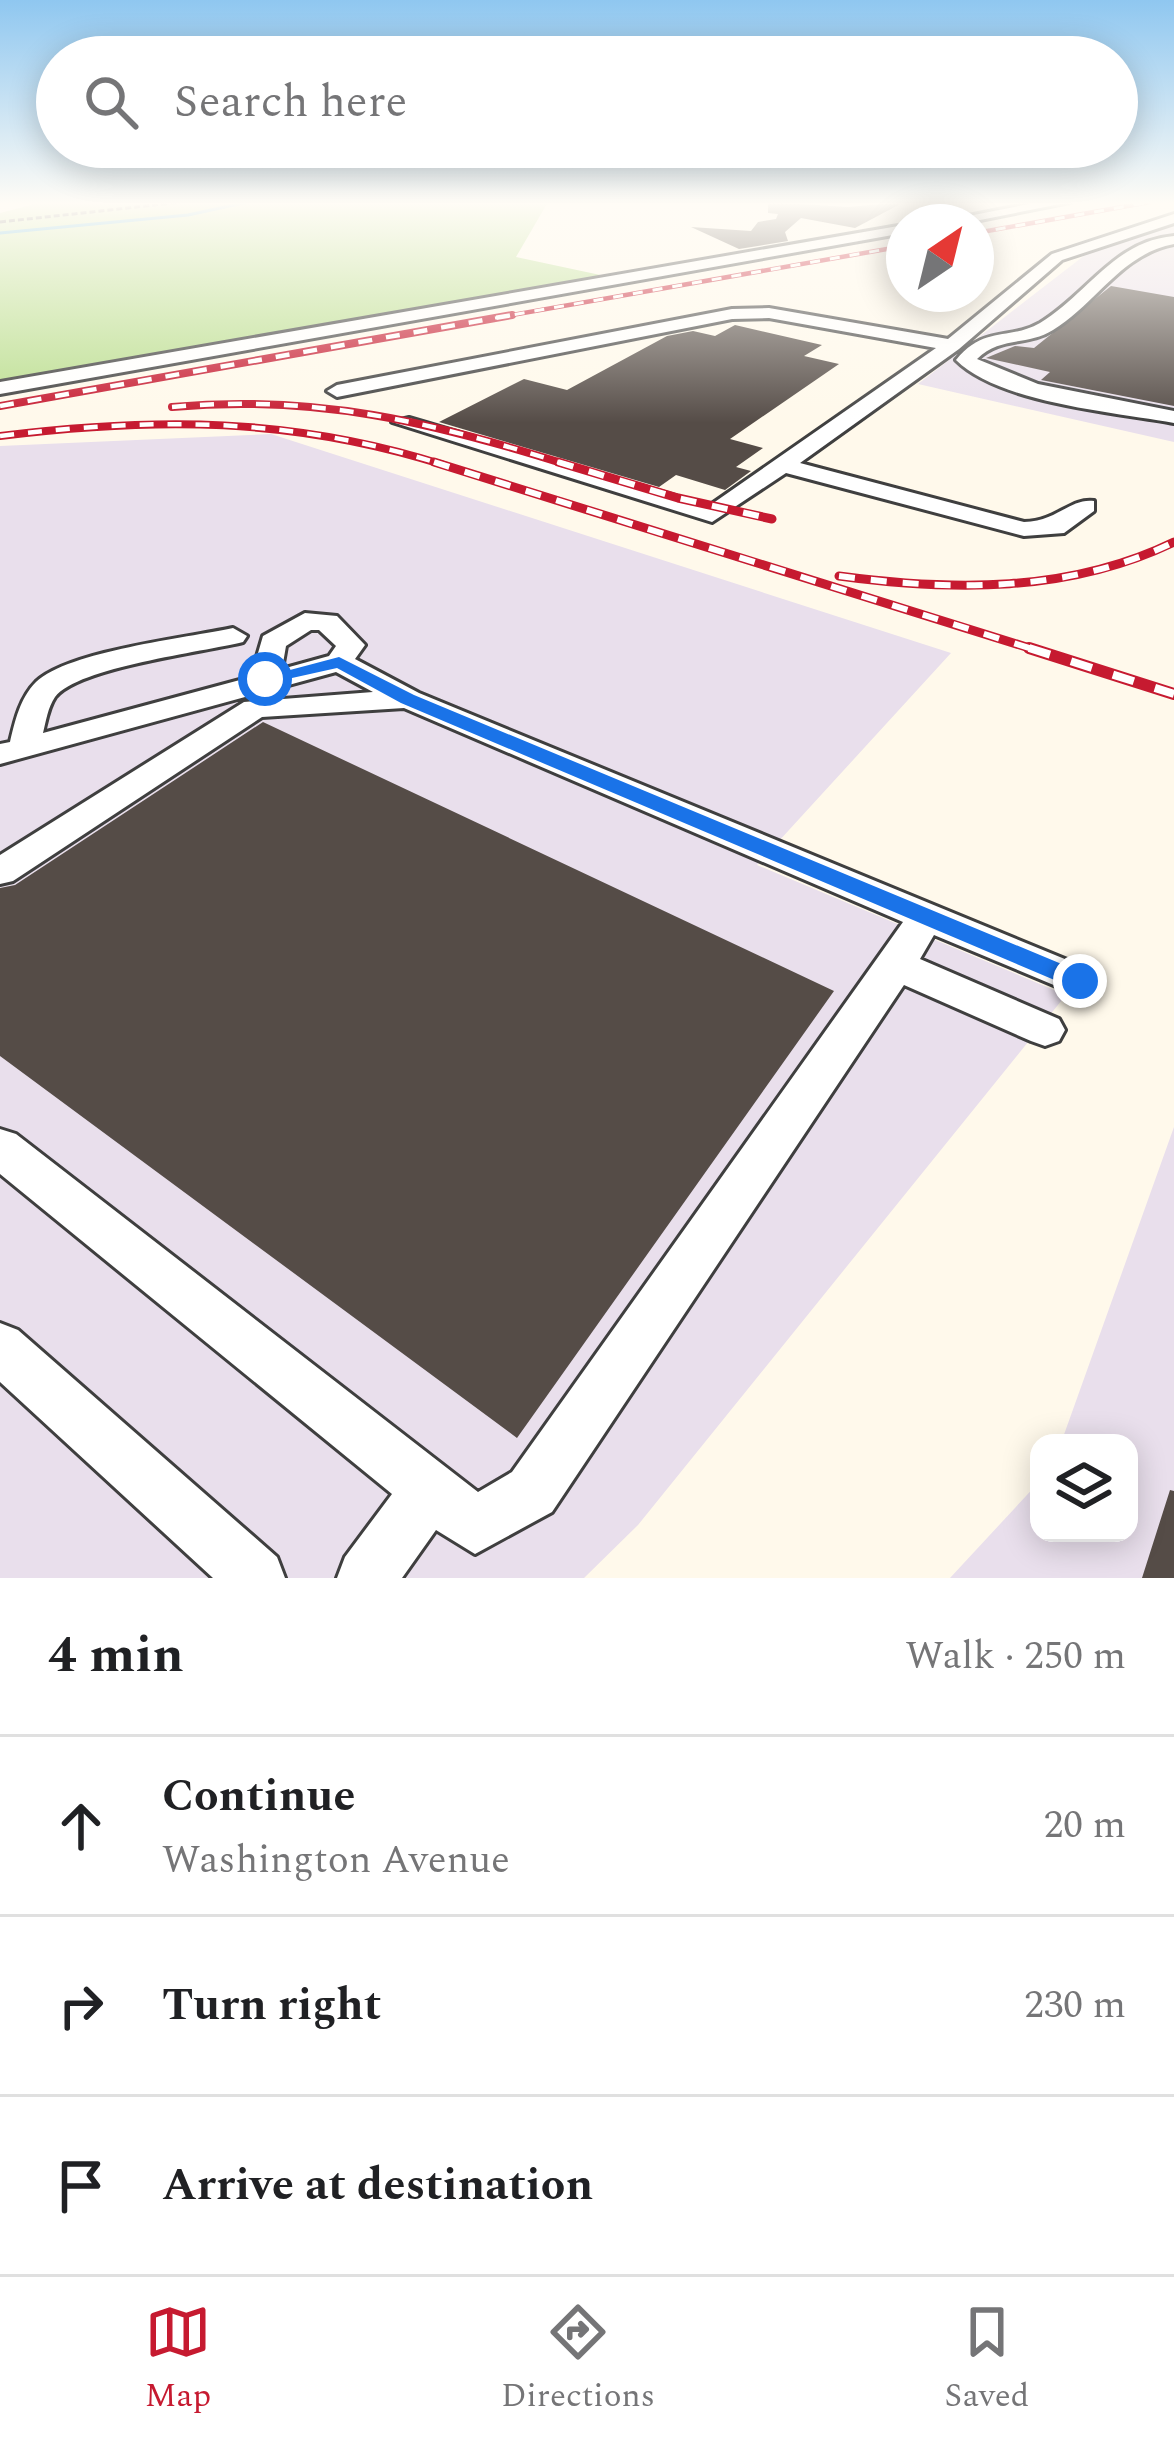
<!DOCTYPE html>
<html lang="en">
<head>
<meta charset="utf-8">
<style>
	:root { --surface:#fff; --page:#f2f2f2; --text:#202124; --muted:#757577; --line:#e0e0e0; --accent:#c61a30 }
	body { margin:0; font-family:Spectral,serif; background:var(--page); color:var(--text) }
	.controls { position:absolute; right:36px; bottom:36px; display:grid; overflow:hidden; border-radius:24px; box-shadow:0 6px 30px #0003 }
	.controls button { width:108px; height:108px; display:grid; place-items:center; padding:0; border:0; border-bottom:3px solid var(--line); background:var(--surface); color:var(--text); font:60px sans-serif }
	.compass { position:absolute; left:886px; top:204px; width:108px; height:108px; border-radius:50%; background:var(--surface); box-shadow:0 6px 30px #0003; rotate:35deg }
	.stop { position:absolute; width:36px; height:36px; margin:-27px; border:9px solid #1a73e8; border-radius:50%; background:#fff }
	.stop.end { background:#1a73e8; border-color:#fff; box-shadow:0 3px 12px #0008 }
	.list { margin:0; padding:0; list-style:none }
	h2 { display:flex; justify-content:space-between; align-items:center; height:156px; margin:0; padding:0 48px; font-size:51px }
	h2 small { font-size:39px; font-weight:400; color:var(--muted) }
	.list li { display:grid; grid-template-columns:78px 1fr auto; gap:36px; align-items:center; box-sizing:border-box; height:180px; padding:0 48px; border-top:3px solid var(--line) }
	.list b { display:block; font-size:45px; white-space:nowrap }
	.list p { margin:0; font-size:39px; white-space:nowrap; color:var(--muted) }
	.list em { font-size:39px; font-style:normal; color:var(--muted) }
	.icon { flex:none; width:66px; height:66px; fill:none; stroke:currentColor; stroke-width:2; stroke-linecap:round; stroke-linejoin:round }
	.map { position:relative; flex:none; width:1174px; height:1578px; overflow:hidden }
	.search { position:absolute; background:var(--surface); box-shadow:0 6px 30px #0003; left:36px; right:36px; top:36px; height:132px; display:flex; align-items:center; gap:30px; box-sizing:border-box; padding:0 42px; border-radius:66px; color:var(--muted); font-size:45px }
	.sheet { height:696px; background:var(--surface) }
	nav { display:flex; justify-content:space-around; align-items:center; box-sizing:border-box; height:168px; border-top:3px solid var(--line); background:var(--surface); font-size:33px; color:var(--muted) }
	nav a { display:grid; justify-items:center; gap:6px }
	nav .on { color:var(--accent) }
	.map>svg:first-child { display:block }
</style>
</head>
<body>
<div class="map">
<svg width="1174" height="1578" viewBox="0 0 1174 1578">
	<rect width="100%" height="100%" fill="#fff9eb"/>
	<path fill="#e9dfec" d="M 1174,222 L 1174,442 L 918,384 L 1085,255 Z
		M 271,434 L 951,653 L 757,865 L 1066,995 L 638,1525 L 584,1578 L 0,1578 L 0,446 Z
		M 1174,1127 L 1174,1578 L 950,1578 L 1039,1482 L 1039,1533 L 1129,1533 L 1129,1443 L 1061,1443 Z"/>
	<path fill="#bade8f" d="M 43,202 L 548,202 L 516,257 L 619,279 L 0,385 L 0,213 Z"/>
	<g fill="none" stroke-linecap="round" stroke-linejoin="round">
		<path stroke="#2ca2d8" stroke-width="3" d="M 0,233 L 188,215 L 248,202"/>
	</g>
	<path fill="#554c47" d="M 768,202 L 848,207 L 904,202 L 855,228 L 801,218 L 785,232 L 788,241 L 739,249 L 691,227 L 751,231 L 758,222 L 776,219 L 778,214 L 768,213 Z
		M 1111,286 L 1174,297 L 1174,406 L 1041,380 L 1050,372 L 986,358 L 1015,346 L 1034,348 Z
		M 735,325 L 822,345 L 804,356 L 839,364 L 730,439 L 763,448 L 736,467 L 751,471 L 725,490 L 676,475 L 659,487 L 439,422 L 524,379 L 567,390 L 667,336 L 693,331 L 715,336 Z
		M 263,722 L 834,991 L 517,1438 L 0,1056 L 0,888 L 15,885 Z
		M 1170,1490 L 1174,1491 L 1174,1578 L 1142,1578 Z"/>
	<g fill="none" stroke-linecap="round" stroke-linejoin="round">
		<g stroke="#3f3f3f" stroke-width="6">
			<path id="minor" d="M 1039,202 L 1070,202 L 970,222 L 938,222 Z
				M 1174,214 L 1174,223 L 1062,260 L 959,349 L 800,463 L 1024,522 C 1058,521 1070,498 1094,501 L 1094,511 L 1064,533 L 1024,536 L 786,473 L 712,522 L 392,422 L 409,418 L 709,506 L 936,348 L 769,318 L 732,319 L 337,397 L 327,391 L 337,385 L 732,309 L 769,308 L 948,339 L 1052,254 Z
				M 904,225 L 904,233 L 0,394 L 0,382 Z
				M 1174,236 L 1174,244 C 1121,254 1097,303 1053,330 C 1028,346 1000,336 977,359 L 1038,384 L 1174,411 L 1174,423 C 1114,412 999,403 956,360 C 985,325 1008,341 1040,323 C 1088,294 1114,241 1174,236 Z
				M 305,613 L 337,616 L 365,645 L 355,659 L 419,693 L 1094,971 L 1100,981 L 1094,991 L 1080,996 L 934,935 L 920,959 L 1059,1019 L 1065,1030 L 1059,1041 L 1045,1046 L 1031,1041 L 904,985 L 552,1512 L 475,1554 L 436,1530 L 402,1578 L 337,1578 L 345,1557 L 392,1494 L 0,1174 L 0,1129 L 16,1134 L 478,1492 L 512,1472 L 903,922 L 404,708 L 262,717 L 13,881 L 0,884 L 0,855 L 244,702 L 373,692 L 336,672 L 0,764 L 0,744 L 10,742 C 15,721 20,698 36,682 C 69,651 186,638 233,628 L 247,636 L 243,642 C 203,652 78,667 55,697 C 48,707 46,721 43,733 L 251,677 L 263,636 ZM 311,630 L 319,630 L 336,646 L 329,656 L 282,669 L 286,646 Z
				M 0,1323 L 18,1330 L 277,1557 L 285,1578 L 213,1578 L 0,1382 Z"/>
		</g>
		<path stroke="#2e2e2e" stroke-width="3" stroke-dasharray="6 3" stroke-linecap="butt" d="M 0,222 L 182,202"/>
		<use href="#minor" fill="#fff" fill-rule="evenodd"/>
		<g stroke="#c61a30" stroke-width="4.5">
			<path id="rail-far3" d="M 976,233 L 1150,202
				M 495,318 L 904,246"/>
		</g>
		<g stroke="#c61a30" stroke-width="8">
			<path id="rail-far2" d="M 0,406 L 512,315
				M 172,407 C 316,394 432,422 568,465
				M 0,436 C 156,417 293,417 444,465"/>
		</g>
		<g stroke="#c61a30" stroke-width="9">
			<path id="rail-far1" d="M 434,462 L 1039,651
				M 558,462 L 678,498 L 772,519
				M 839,576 C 952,591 1069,593 1174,542"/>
		</g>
		<g stroke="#c61a30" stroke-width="12">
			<path id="rail" d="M 1029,648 L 1174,694"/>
		</g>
		<use href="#rail-far3" stroke="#fff" stroke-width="3" stroke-dasharray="10" stroke-linecap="butt"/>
		<use href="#rail-far2" stroke="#fff" stroke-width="4.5" stroke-dasharray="14" stroke-linecap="butt"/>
		<use href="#rail-far1" stroke="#fff" stroke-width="6" stroke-dasharray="16" stroke-linecap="butt"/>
		<use href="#rail" stroke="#fff" stroke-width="8" stroke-dasharray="22" stroke-linecap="butt"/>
	</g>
	<linearGradient id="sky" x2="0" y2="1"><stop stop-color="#8fc7f0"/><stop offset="0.48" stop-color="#fffcf6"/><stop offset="1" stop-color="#fffcf6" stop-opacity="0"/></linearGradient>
	<rect width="1174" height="423" fill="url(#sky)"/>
	<path fill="#1a73e8" d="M 339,657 L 414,695 L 1088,975 L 1091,981 L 1080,990 L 1071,987 L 401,703 L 337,668 L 265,684 L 256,679 Z"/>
</svg>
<div class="controls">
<button><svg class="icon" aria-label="layers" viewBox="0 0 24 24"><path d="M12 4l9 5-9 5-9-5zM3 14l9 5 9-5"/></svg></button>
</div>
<svg class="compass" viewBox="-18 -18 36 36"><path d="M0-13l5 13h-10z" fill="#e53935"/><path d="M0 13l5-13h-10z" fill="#757577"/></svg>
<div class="stop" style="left:265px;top:679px"></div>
<div class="stop end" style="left:1080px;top:981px"></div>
<div class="search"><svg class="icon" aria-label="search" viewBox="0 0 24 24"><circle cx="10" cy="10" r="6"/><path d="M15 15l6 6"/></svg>Search here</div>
</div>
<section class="sheet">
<h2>4 min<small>Walk · 250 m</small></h2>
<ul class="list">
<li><svg class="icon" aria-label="ahead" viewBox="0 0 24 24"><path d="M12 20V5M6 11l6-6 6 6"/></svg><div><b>Continue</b><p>Washington Avenue</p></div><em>20 m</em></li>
<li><svg class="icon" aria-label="right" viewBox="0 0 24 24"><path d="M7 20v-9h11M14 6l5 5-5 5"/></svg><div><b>Turn right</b></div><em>230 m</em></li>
<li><svg class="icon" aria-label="arrive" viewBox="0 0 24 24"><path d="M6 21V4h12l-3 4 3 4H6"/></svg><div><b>Arrive at destination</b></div></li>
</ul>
</section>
<nav>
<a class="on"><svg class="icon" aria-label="map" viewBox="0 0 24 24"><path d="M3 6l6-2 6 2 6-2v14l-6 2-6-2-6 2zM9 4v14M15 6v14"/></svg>Map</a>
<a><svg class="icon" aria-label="directions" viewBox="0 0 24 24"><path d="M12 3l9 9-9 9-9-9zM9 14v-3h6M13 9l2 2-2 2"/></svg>Directions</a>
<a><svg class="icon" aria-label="saved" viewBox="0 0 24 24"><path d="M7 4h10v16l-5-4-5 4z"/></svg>Saved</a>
</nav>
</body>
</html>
